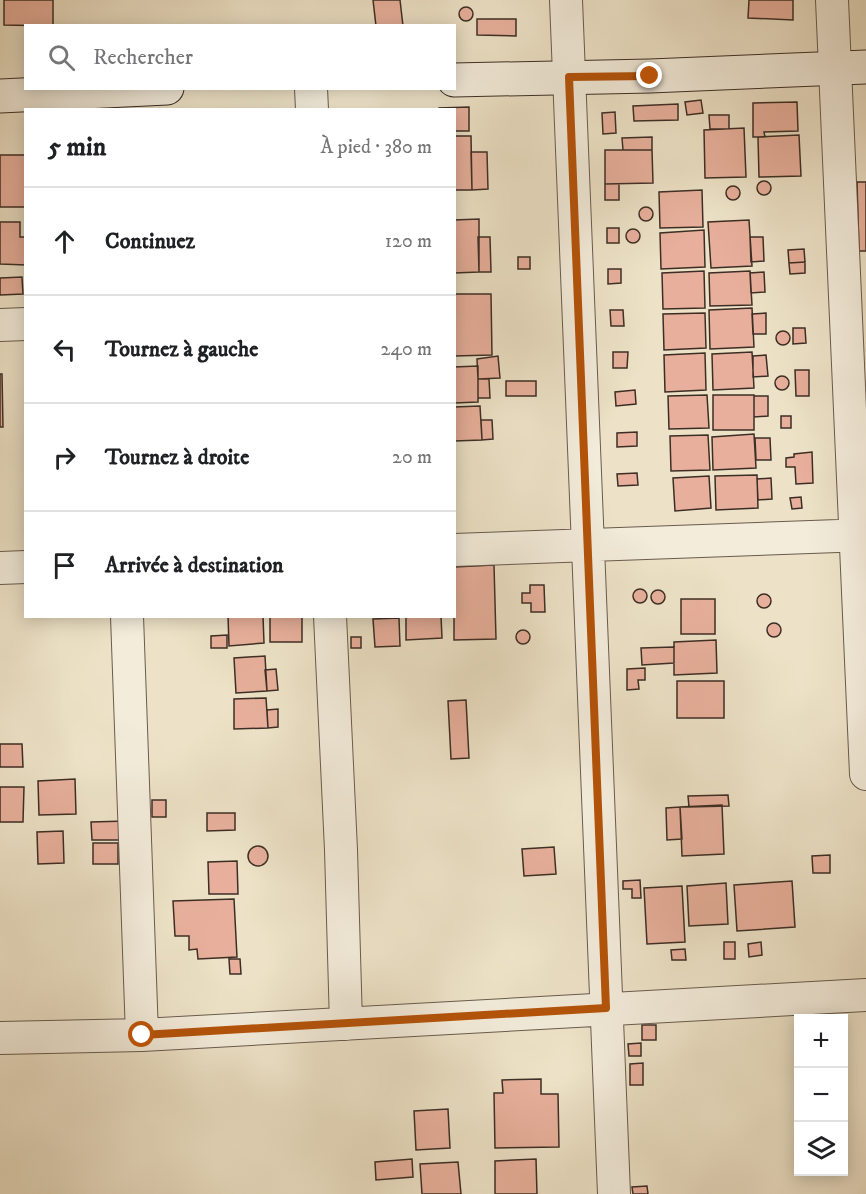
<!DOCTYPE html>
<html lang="fr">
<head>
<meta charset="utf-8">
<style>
	:root { --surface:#fff; --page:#f2f2f2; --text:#202124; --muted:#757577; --line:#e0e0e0 }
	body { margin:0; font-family:"IM FELL DW Pica",serif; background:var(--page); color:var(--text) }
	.controls { position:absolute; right:18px; bottom:18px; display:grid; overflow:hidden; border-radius:0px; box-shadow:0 3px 15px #0003 }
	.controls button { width:54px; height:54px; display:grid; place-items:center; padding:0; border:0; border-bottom:2px solid var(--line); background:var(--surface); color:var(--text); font:30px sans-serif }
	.stop { position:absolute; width:18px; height:18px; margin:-14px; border:4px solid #b45309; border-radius:50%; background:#fff }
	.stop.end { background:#b45309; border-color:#fff; box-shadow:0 2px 6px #0008 }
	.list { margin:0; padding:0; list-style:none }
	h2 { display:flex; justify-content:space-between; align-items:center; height:78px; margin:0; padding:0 24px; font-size:26px }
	h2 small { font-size:20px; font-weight:400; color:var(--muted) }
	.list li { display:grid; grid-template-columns:39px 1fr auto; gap:18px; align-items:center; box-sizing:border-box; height:108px; padding:0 24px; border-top:2px solid var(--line) }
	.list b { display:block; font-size:22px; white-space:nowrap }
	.list em { font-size:20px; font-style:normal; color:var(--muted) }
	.icon { flex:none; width:33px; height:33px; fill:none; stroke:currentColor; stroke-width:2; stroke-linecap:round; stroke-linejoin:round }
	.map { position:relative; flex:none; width:866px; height:1194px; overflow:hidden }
	.search { position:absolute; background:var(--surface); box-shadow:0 3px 15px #0003; left:24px; top:24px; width:432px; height:66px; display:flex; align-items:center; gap:15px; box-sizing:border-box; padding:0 21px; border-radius:0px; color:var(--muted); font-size:22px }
	.panel { position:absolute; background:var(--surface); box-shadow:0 3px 15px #0003; left:24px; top:108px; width:432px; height:510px; border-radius:0px }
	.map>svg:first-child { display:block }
</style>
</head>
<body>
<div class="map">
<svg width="866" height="1194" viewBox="0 0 866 1194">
	<rect width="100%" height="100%" fill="#ede2c7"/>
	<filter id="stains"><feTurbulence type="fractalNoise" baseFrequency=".00333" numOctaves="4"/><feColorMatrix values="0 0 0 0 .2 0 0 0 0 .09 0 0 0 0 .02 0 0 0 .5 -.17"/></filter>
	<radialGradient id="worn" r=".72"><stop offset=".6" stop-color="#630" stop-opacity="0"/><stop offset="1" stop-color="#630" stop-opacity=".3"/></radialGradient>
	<path fill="#e8b09c" stroke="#3d2e25" stroke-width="1.5" d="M 4,0 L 53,0 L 53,26 L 4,25 Z
		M 373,0 L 400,0 L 403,26 L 376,26 Z
		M 749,0 L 793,0 L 793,20 L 748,18 Z
		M459 14a7 7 0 1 1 14 0a7 7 0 1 1-14 0Z
		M 477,19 L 516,19 L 516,36 L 477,35 Z
		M 701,100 L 703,113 L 687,115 L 685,102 Z
		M 797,102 L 798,131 L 764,132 L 765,137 L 753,137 L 753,103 Z
		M 678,104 L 678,120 L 634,121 L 633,106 Z
		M 469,107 L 469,131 L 454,131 L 454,110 L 439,110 L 439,108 Z
		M 615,112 L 616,133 L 603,134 L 602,113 Z
		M 709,115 L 729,115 L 729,129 L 710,129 Z
		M 744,128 L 746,177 L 705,178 L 704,130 Z
		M 799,135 L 801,176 L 759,177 L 758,137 Z
		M 454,136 L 471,136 L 472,190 L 454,190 Z
		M 652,137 L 652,150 L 623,150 L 622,138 Z
		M 605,150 L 652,150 L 653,183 L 605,184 Z
		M 471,152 L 487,152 L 488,189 L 472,190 Z
		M 0,155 L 26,155 L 26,207 L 0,207 Z
		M757 188a7 7 0 1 1 14 0a7 7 0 1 1-14 0Z
		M 857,182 L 866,182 L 866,251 L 859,251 Z
		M 605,184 L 619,184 L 619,200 L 605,200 Z
		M726 193a7 7 0 1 1 14 0a7 7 0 1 1-14 0Z
		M 702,190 L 703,227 L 660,228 L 659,192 Z
		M639 214a7 7 0 1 1 14 0a7 7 0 1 1-14 0Z
		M 479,219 L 479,272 L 454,273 L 454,220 Z
		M 749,220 L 752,266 L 711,268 L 708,222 Z
		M 0,222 L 20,222 L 20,237 L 26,237 L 26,265 L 0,264 Z
		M 607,228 L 619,228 L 619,243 L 607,243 Z
		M626 236a7 7 0 1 1 14 0a7 7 0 1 1-14 0Z
		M 704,230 L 705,267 L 661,269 L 660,233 Z
		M 478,237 L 490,237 L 491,272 L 479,272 Z
		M 750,237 L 763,237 L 764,261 L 751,262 Z
		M 804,249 L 805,262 L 789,263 L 788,250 Z
		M 518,257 L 530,257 L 530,269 L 518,269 Z
		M 805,262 L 805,273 L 790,274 L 789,263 Z
		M 608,269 L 621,269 L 621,283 L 608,284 Z
		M 704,271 L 705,308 L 663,309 L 662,273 Z
		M 750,271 L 752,305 L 710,306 L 709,273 Z
		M 764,272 L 765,292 L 751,293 L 750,273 Z
		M 22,277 L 23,294 L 0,295 L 0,278 Z
		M 454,294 L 491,294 L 492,355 L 454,356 Z
		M 752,308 L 754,347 L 710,349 L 709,310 Z
		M 610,310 L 623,310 L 624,326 L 611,326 Z
		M 705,313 L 706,348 L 664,350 L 663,314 Z
		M 766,313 L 766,334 L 753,334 L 752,314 Z
		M 793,328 L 805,328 L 806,343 L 793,344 Z
		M776 338a7 7 0 1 1 14 0a7 7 0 1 1-14 0Z
		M 613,352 L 628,352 L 627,368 L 613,368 Z
		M 752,352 L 754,388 L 713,390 L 712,354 Z
		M 705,353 L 706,390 L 665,392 L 664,355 Z
		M 766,355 L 768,376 L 753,377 L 753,356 Z
		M 498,356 L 500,378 L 478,379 L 477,359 Z
		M 478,366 L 478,402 L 454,403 L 454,367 Z
		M 795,370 L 809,370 L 809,396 L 796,396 Z
		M 0,374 L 2,374 L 3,427 L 0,427 Z
		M775 383a7 7 0 1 1 14 0a7 7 0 1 1-14 0Z
		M 478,379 L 489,379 L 490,398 L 478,398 Z
		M 506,381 L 536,381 L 536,396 L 506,396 Z
		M 635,390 L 636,404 L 616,406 L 615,392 Z
		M 707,395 L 709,428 L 669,429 L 668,396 Z
		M 713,395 L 754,395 L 754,430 L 713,430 Z
		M 754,396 L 768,396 L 768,416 L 754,417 Z
		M 480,406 L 482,440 L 454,441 L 454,407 Z
		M 781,416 L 791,416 L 791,428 L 781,428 Z
		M 481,420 L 492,420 L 493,439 L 482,440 Z
		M 637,432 L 637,446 L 617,447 L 617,433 Z
		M 754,434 L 756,468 L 713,470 L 712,437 Z
		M 708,435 L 710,470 L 671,471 L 670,436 Z
		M 755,438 L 770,438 L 771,460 L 756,460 Z
		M 812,452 L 813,483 L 796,484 L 795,467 L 786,467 L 786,458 L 794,457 L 794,454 Z
		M 637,473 L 638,485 L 618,486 L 617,474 Z
		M 757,475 L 758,508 L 716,510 L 715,476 Z
		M 709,476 L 711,508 L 675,511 L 673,478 Z
		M 771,478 L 772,499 L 758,500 L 757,479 Z
		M 801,497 L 802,508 L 792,509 L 790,498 Z
		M 494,565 L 496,639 L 454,640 L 454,567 Z
		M 530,585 L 544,585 L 545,612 L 531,612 L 531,603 L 522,603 L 522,593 L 530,593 Z
		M633 596a7 7 0 1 1 14 0a7 7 0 1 1-14 0Z
		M651 597a7 7 0 1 1 14 0a7 7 0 1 1-14 0Z
		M757 601a7 7 0 1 1 14 0a7 7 0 1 1-14 0Z
		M 681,599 L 715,599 L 715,634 L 681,634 Z
		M 228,616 L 263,616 L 264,643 L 229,646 Z
		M 270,616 L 302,616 L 302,642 L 270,642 Z
		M 406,616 L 441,616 L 442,638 L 406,640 Z
		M 399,618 L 400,646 L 375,647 L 373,619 Z
		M767 630a7 7 0 1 1 14 0a7 7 0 1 1-14 0Z
		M516 637a7 7 0 1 1 14 0a7 7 0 1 1-14 0Z
		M 227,635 L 227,648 L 211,648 L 211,636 Z
		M 351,637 L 361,637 L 361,648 L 351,648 Z
		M 716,640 L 717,673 L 674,675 L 674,642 Z
		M 674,647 L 674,663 L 642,665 L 641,648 Z
		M 265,656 L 267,691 L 236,693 L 234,658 Z
		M 645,668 L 645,680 L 638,680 L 639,689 L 627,690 L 627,669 Z
		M 276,669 L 278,690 L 267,691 L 265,670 Z
		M 677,681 L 724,681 L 724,718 L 677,718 Z
		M 266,698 L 268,728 L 234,729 L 234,699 Z
		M 466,700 L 469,758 L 451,759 L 448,701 Z
		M 278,709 L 278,727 L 268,728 L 267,710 Z
		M 0,744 L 22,744 L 23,767 L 0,767 Z
		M 75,779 L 76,814 L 39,815 L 38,781 Z
		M 0,787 L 24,787 L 23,822 L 0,822 Z
		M 728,795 L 729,806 L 689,807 L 688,796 Z
		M 152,800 L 166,800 L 166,817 L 152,817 Z
		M 722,805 L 724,854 L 682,856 L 680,807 Z
		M 680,807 L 682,839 L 667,840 L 666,808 Z
		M 207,813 L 235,813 L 235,830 L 207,831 Z
		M 126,821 L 126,840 L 92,840 L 91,822 Z
		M 63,831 L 64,863 L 38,864 L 37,832 Z
		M 93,843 L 118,843 L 118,864 L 93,864 Z
		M248 856a10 10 0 1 1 20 0a10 10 0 1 1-20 0Z
		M 554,847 L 556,874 L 524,876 L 522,849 Z
		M 830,855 L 830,873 L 813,873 L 812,856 Z
		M 237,861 L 238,894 L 209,894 L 208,862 Z
		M 640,880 L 641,898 L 632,898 L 632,889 L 623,889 L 623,881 Z
		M 792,881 L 795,927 L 737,931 L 734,885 Z
		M 726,883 L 728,924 L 689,926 L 687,886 Z
		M 682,886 L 685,942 L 647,944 L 644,888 Z
		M 234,899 L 237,957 L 198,959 L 197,949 L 189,950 L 189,936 L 175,936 L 173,901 Z
		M 724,942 L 735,942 L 735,959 L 724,959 Z
		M 761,942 L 762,955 L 749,957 L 748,944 Z
		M 685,949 L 686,960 L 672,960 L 671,950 Z
		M 229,959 L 240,959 L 241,974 L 230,974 Z
		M 642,1025 L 656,1025 L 656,1040 L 642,1040 Z
		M 641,1043 L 641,1056 L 629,1056 L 628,1044 Z
		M 643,1063 L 643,1085 L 630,1085 L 630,1064 Z
		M 541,1079 L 541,1094 L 558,1094 L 559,1147 L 495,1148 L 494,1093 L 503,1093 L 502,1080 Z
		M 448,1109 L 450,1148 L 416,1150 L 414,1111 Z
		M 412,1159 L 413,1177 L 376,1180 L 375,1162 Z
		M 536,1159 L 537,1194 L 495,1194 L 495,1161 Z
		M 458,1162 L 461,1194 L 422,1194 L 420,1164 Z
		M 647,1186 L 648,1194 L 633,1194 L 632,1187 Z"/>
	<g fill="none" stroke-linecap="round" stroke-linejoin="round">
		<g stroke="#695b4e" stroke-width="34">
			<path id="street" d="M 566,0 L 614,1194
				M 832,0 L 866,774
				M 311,88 L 312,110
				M 0,325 L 26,324
				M 454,550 L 866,535
				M 0,568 L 26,567
				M 127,616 L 142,1035
				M 330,616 L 341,850 L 346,1024
				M 0,1038 L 142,1035 L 866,995"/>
		</g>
		<g stroke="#3d2e25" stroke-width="35">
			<path id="secondary" d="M 454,80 L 650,76 L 866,67
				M 0,96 L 167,88"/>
		</g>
		<use href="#street" stroke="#f3ecdb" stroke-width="32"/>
		<use href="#secondary" stroke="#f3ecdb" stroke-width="33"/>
	</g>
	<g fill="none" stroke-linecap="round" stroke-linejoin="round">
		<path stroke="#b45309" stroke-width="8" d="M 142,1035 L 606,1008 L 569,77 L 650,76"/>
	</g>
	<rect width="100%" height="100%" filter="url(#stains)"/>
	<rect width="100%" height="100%" fill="url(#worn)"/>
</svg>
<div class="controls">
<button>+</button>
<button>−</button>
<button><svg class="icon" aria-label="layers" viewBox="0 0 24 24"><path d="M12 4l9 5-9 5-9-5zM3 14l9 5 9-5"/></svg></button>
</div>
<div class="stop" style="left:142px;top:1035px"></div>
<div class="stop end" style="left:650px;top:76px"></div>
<div class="search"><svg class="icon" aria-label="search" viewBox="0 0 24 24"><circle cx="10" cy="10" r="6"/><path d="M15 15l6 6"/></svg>Rechercher</div>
<section class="panel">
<h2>5 min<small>À pied · 380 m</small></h2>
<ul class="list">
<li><svg class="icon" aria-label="ahead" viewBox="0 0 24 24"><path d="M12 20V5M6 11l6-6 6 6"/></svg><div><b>Continuez</b></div><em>120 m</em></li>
<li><svg class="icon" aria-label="left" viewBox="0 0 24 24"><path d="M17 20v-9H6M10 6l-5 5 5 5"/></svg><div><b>Tournez à gauche</b></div><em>240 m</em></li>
<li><svg class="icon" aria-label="right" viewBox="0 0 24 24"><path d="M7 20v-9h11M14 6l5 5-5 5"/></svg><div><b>Tournez à droite</b></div><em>20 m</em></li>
<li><svg class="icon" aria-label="arrive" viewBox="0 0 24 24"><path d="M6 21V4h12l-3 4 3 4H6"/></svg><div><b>Arrivée à destination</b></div></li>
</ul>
</section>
</div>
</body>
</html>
